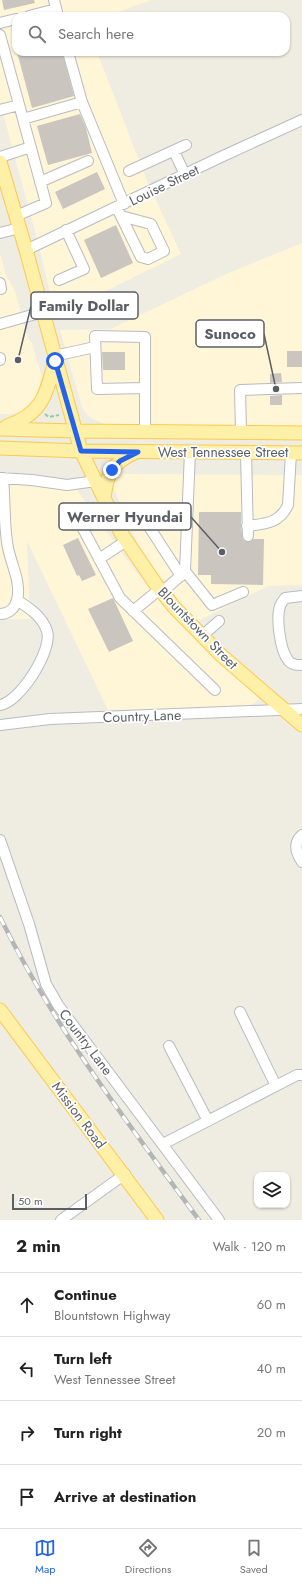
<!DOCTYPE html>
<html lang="en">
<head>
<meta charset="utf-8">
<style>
	:root { --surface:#fff; --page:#f2f2f2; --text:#222; --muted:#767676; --line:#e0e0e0; --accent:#2563eb }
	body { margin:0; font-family:Jost,sans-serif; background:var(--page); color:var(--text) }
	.controls { position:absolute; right:12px; bottom:12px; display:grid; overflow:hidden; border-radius:8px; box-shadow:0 1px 3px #0004 }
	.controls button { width:36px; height:36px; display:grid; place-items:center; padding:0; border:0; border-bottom:1px solid var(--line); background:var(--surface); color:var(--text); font:20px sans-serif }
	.scale { position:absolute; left:12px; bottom:10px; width:75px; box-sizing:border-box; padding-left:4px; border:2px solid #5b5f64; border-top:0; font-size:11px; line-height:14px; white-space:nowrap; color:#5b5f64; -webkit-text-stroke:3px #fff; paint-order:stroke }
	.stop { position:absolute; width:12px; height:12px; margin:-9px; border:3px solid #2563eb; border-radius:50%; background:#fff }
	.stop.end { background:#2563eb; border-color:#fff; box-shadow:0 1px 4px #0008 }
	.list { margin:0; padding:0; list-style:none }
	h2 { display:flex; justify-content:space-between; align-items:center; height:52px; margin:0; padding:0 16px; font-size:17px }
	h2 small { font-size:13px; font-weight:400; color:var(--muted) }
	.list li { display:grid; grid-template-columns:26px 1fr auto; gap:12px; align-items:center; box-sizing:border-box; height:64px; padding:0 16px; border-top:1px solid var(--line) }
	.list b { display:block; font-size:15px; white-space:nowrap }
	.list p { margin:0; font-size:13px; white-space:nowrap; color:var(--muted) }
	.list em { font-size:13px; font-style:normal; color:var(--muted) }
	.icon { flex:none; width:22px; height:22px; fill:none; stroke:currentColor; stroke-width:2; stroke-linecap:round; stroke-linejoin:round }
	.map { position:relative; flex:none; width:302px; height:1220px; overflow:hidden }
	.search { position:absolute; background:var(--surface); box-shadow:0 1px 3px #0004; left:12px; right:12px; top:12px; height:44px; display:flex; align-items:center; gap:10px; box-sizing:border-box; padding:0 14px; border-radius:12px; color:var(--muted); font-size:15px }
	.sheet { height:308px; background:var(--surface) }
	nav { display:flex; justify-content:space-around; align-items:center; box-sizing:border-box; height:56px; border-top:1px solid var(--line); background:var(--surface); font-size:11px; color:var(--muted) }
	nav a { display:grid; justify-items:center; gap:2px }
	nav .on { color:var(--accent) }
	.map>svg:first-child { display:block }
</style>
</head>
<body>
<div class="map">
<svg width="302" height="1220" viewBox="0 0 302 1220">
	<rect width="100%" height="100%" fill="#efece2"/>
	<path fill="#fff5d7" d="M 0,0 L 152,0 L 106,16 L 16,16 L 16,52 L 97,52 L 149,186 L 37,239 L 0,102 Z
		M 154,196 L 181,254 L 55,316 L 40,250 Z
		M 302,243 L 302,426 L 218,427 L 160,424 L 105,424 L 93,419 L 87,415 L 82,407 L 60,330 L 111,329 L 226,274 Z
		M 0,253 L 6,275 L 15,291 L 28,338 L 32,343 L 42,377 L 40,388 L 32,404 L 23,412 L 18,414 L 0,414 Z
		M 118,471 L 124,474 L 302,475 L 302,585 L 268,586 L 196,622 L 172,595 L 138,544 L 112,485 Z
		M 0,482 L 23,483 L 77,490 L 133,568 L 172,615 L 229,671 L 260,699 L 248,707 L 108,710 L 27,541 L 30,619 L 0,619 Z"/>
	<path fill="#cac6bf" d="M 2,0 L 34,0 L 35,3 L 4,10 Z
		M 17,52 L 62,52 L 74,96 L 32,108 Z
		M 80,114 L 86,128 L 92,153 L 48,165 L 37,126 Z
		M 97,172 L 105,189 L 63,209 L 55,192 Z
		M 116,225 L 133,263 L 101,278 L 84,240 Z
		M 287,351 L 302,351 L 302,367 L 287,367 Z
		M 102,352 L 125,352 L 125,370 L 103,370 Z
		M 281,373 L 282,382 L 270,383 L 270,374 Z
		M 282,395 L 282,405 L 270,405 L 270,396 Z
		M 199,512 L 241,512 L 241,526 L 243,540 L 248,542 L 254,539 L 264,539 L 263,585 L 211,584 L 211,575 L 198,575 Z
		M 78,538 L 96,575 L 82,581 L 79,575 L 77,576 L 63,545 Z
		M 113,598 L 133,641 L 109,652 L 88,609 Z"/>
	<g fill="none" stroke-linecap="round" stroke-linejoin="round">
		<g stroke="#b8bbc0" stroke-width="12">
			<path id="minor" d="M 54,0 L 58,16
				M 29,16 L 56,9
				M 0,23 L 16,19
				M 0,35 L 46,203 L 16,216
				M 68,52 L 82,102 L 124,204
				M 0,110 L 19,105
				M 23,119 L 82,102
				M 174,151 L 185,175
				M 0,157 L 31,147
				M 129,171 L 186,145
				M 40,182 L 88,161
				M 117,208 L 141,257 L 148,259 L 164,251 L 151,224 L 121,216
				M 0,233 L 20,228
				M 26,250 L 223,156 L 302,120
				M 59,280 L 84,269 L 66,230
				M 0,283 L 1,289
				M 0,324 L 43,312
				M 54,356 L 95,347
				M 0,358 L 0,360
				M 145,388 L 97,389 L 95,336 L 145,337 L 145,431
				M 241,432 L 240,390 L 302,388
				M 190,452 L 185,571 L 212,605 L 243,592
				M 246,453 L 248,536
				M 0,478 L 32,480 L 67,485 L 96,481
				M 74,512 L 120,598 L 215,690
				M 247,526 C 265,524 280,523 288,505 L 291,453
				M 99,559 L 126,541
				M 181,576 L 146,522 L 156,514 L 187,513
				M 162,592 L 185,572
				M 302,596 L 285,598 C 283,601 281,603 280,606 C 276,618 280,650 288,660 C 291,665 297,665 302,665
				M 133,611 L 160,589
				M 0,614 C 9,614 15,608 17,600 C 22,581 9,561 7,542 C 4,521 5,499 3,478
				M 202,636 L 219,621
				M 0,705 C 20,702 53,650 47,631 C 42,616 29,608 17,600
				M 0,725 L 50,719 L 302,709
				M 302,835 C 293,843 296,853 302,862
				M 0,840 L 29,924 L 46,984 L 58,1005 L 219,1220
				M 240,1012 L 276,1086
				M 169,1046 L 208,1121
				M 163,1144 L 297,1075 L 302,1075
				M 61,1220 L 125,1174"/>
		</g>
		<g stroke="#fcca4e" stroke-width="15">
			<path id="major" d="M 0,162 L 26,250 L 81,451 L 121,533 L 155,583 L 174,607 L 222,656 L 302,725
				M 7,426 C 43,414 46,394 55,361
				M 0,429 L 76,431 L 302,433
				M 0,448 L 81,451 L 302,453
				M 104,498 C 107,474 111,464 134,453
				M 0,1010 L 157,1220"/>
		</g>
		<path stroke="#95caa4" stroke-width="2" stroke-dasharray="4 2" stroke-linecap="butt" d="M 45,414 L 49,417 L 59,415"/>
		<use href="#minor" stroke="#fff" stroke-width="10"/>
		<use href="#major" stroke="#fff0a7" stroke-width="13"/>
		<g stroke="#b4b5b5" stroke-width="4.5">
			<path id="rail" d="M 0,917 C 53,1026 127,1122 199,1220"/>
		</g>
		<use href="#rail" stroke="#fff" stroke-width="3" stroke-dasharray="9" stroke-linecap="butt"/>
	</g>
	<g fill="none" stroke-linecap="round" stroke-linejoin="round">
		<path stroke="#2563eb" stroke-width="5" d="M 55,361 L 81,451 L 138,452 L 120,461 L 112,470"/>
	</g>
	<g text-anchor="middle" stroke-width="3.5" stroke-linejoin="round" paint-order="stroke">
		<g font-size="14" fill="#5b5f64" stroke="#fff">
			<text transform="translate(164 185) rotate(-26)" y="5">Louise Street</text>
			<text x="223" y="457">West Tennessee Street</text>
			<text transform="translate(198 628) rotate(46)" y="5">Blountstown Street</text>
			<text transform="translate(142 716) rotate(-2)" y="5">Country Lane</text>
			<text transform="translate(86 1042) rotate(53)" y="5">Country Lane</text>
			<text transform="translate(79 1115) rotate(53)" y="5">Mission Road</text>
		</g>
	</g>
	<path fill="none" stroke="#5b5f64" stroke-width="1.5" d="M18 360L31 306M276 389L264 334M222 552L191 517"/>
	<g fill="#5b5f64" stroke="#fff" stroke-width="1.5">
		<circle cx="18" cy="360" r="4"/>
		<circle cx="276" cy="389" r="4"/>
		<circle cx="222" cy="552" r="4"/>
	</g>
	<g fill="#fff" stroke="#5b5f64" stroke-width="1.5">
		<rect x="31" y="292" width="107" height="27" rx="4"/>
		<rect x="196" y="320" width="68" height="27" rx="4"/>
		<rect x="59" y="503" width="132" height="27" rx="4"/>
	</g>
	<g font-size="15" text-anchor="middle" font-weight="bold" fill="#5b5f64">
		<text x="84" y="311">Family Dollar</text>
		<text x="230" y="339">Sunoco</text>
		<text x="125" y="522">Werner Hyundai</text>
	</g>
</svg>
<div class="controls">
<button><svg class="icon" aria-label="layers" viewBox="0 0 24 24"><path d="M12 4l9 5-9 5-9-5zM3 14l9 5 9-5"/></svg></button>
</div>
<div class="scale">50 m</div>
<div class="stop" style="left:55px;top:361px"></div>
<div class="stop end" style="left:112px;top:470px"></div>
<div class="search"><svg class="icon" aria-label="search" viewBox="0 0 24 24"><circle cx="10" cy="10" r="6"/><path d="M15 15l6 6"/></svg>Search here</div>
</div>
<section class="sheet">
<h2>2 min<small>Walk · 120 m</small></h2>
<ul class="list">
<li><svg class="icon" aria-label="ahead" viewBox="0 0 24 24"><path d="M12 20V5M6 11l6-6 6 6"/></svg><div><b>Continue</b><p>Blountstown Highway</p></div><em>60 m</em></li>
<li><svg class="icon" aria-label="left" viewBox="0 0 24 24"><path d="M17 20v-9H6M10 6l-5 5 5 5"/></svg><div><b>Turn left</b><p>West Tennessee Street</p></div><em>40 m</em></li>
<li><svg class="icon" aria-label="right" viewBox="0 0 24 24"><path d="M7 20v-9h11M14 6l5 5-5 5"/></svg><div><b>Turn right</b></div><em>20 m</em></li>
<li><svg class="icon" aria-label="arrive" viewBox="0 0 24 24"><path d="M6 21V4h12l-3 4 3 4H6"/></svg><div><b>Arrive at destination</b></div></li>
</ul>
</section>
<nav>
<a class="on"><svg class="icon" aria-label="map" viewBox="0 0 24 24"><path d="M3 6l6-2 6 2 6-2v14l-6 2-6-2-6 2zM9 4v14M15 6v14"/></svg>Map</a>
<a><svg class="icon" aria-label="directions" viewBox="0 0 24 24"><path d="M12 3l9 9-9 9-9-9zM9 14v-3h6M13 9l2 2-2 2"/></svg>Directions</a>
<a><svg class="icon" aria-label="saved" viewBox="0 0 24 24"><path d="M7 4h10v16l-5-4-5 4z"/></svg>Saved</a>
</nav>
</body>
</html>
